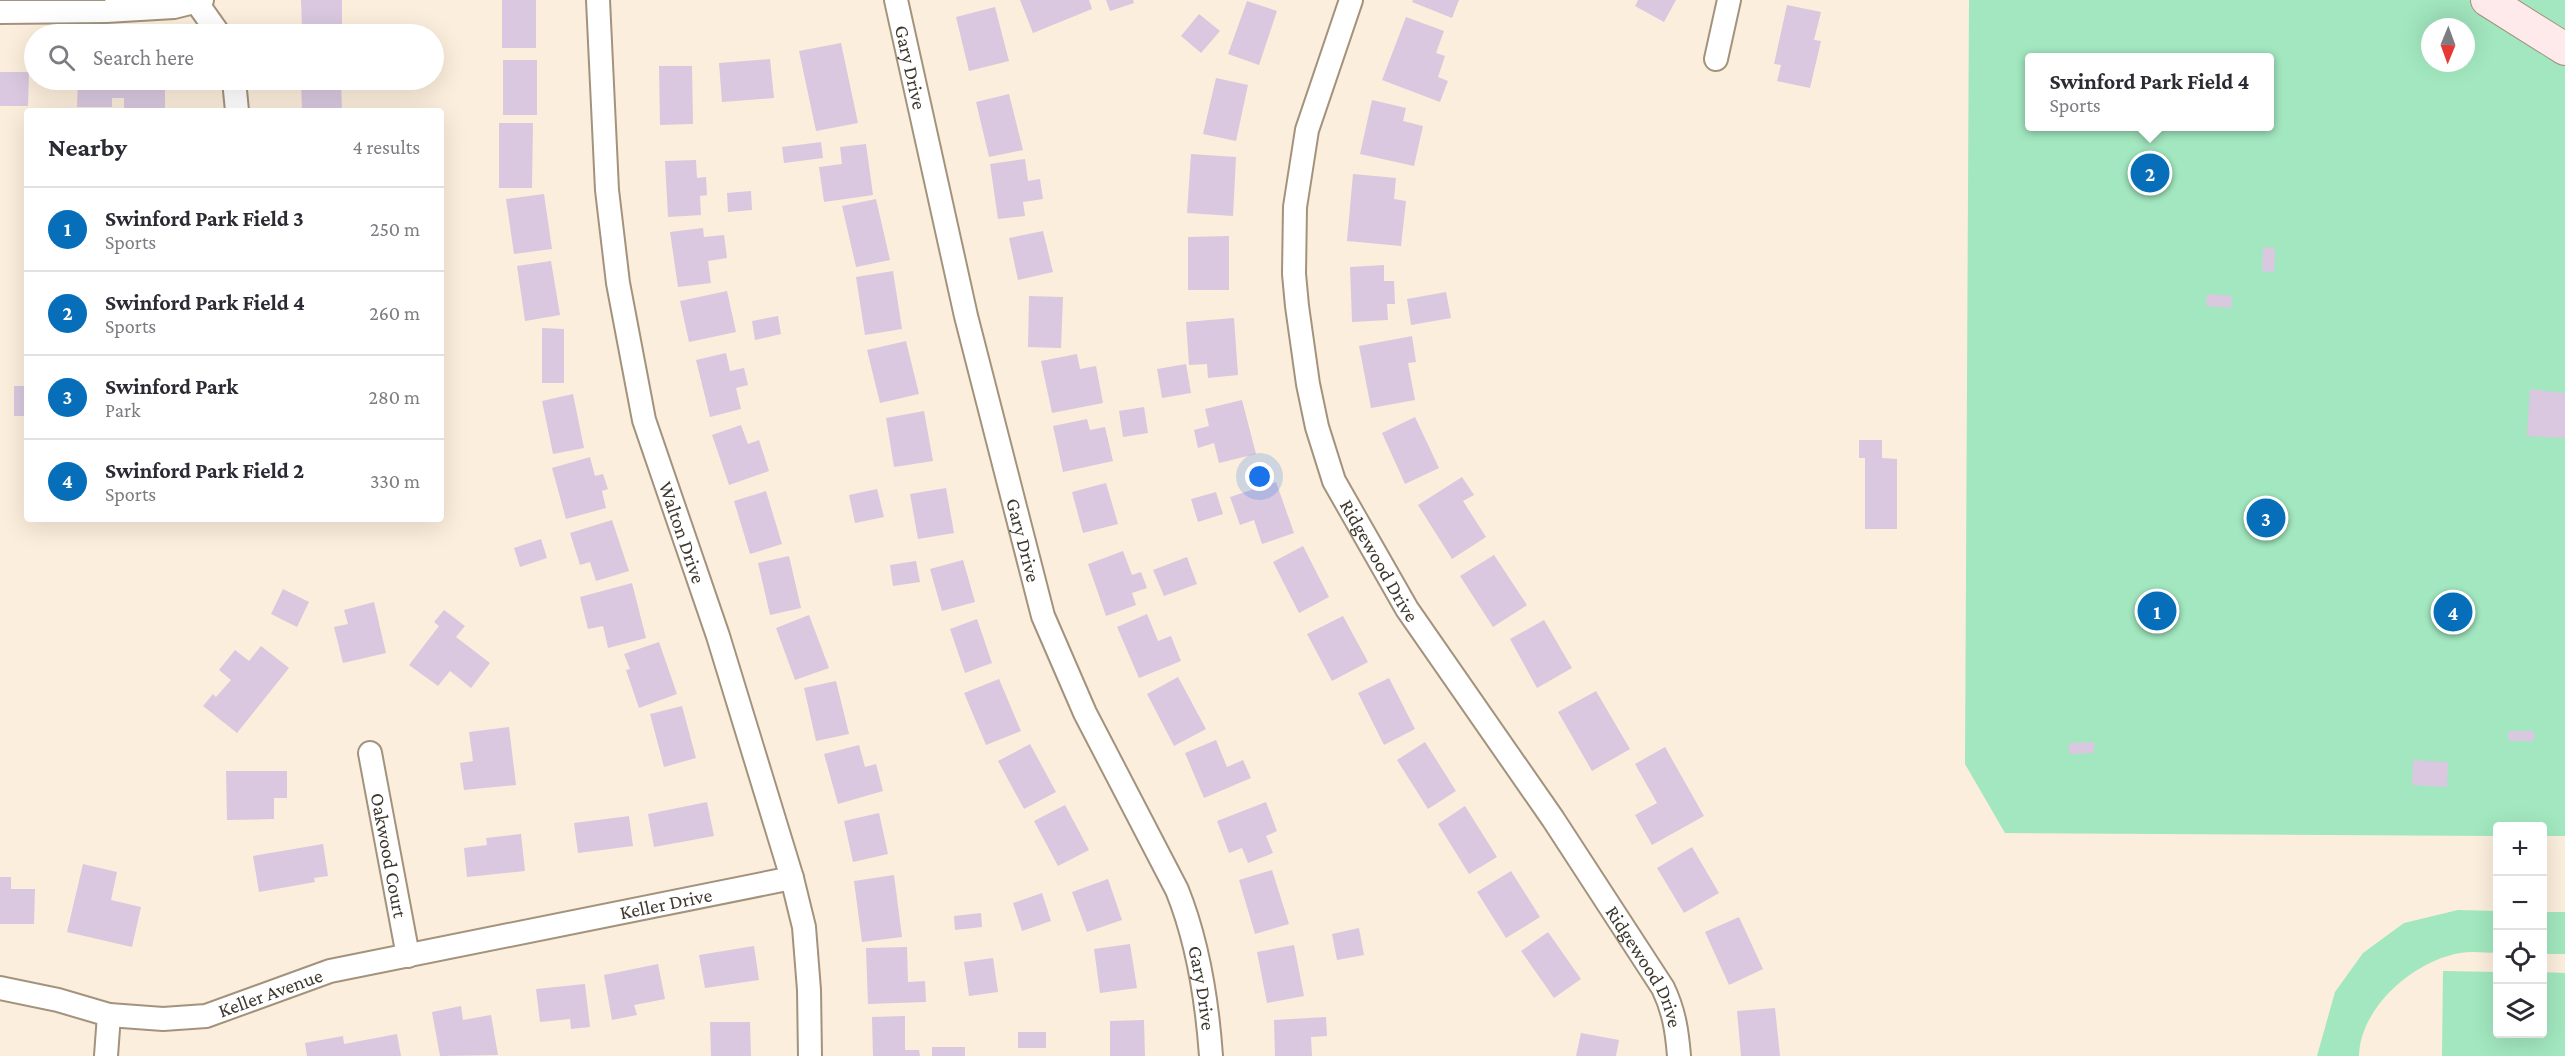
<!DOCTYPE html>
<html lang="en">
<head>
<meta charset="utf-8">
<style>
	:root { --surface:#fff; --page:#f7f7f7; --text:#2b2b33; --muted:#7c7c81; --line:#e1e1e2; --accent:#076fba }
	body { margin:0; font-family:"Crimson Pro",serif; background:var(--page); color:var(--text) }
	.controls { position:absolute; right:18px; bottom:18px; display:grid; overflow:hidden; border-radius:6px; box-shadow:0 6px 24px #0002 }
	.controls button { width:54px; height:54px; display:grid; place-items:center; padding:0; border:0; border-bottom:2px solid var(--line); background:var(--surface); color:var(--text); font:30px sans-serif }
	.compass { position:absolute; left:2421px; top:18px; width:54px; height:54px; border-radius:50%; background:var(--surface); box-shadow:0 6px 24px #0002; rotate:181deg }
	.you { position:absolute; left:1260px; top:477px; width:21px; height:21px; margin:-15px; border:4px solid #fff; border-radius:50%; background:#1a73e8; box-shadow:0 0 0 9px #1a73e833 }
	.badge { display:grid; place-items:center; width:39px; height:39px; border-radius:50%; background:var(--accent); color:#fff; font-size:20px; font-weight:700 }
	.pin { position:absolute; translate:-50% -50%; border:3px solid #fff; box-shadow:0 2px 6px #0006 }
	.popup { position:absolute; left:2025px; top:53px; width:249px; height:78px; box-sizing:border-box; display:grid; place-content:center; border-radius:6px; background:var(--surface); filter:drop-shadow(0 2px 4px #0005); font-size:20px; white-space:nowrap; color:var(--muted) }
	.popup b { font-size:22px; color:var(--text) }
	.popup::after { content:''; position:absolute; left:50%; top:100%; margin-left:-12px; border:12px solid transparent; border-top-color:var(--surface) }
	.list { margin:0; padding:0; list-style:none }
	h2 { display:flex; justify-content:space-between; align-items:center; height:78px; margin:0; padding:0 24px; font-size:26px }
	h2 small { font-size:20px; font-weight:400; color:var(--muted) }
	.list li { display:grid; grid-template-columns:39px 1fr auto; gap:18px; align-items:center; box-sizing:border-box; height:84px; padding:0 24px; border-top:2px solid var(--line) }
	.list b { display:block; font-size:22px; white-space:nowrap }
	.list p { margin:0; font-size:20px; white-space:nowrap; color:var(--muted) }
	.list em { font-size:20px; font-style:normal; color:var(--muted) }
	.icon { flex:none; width:33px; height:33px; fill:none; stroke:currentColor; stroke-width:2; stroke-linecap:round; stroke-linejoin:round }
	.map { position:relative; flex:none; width:2565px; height:1056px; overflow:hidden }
	.search { position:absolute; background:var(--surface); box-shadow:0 6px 24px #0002; left:24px; top:24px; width:420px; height:66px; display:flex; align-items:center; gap:15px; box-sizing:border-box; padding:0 21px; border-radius:33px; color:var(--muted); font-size:22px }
	.panel { position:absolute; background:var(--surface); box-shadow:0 6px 24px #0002; left:24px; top:108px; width:420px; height:414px; border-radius:6px }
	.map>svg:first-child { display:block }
</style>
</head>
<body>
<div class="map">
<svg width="2565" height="1056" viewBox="0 0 2565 1056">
	<rect width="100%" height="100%" fill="#fceedc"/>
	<path fill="#a2e7bf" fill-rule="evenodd" d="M 1969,0 L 2565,0 L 2565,836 L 2543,836 L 2542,826 L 2498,826 L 2497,836 L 2005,833 L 1965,764 ZM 2430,27 L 2466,27 L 2466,63 L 2430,63 ZM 2030,57 L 2270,57 L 2270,126 L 2030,126 Z
		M 2458,910 L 2497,911 L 2497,953 C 2486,953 2472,951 2460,953 C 2414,961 2360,1007 2359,1056 L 2317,1056 L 2335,992 L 2363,953 L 2404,923 Z
		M 2542,912 L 2565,912 L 2565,954 L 2543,954 Z
		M 2443,971 L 2497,972 L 2498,1034 L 2542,1034 L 2543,972 L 2565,973 L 2565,1056 L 2442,1056 Z"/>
	<path fill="#d9c8df" d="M 301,0 L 342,0 L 342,29 L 302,29 Z
		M 502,0 L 536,0 L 536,48 L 502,48 Z
		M 1020,0 L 1089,0 L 1092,9 L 1033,33 Z
		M 1106,0 L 1133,0 L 1134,3 L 1110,11 Z
		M 1413,0 L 1459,0 L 1452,18 L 1412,2 Z
		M 1638,0 L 1676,0 L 1664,22 L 1635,6 Z
		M 1247,1 L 1277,11 L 1259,65 L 1228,54 Z
		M 1787,5 L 1821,12 L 1814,40 L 1821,41 L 1810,88 L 1777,81 L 1781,65 L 1774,64 Z
		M 995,7 L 1009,61 L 969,71 L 956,17 Z
		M 1199,14 L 1220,31 L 1201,53 L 1181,36 Z
		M 1406,17 L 1444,31 L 1436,53 L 1445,56 L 1438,77 L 1448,81 L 1440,102 L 1382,80 Z
		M 841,43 L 858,123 L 816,131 L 799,51 Z
		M 770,59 L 774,98 L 722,102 L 719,63 Z
		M 503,60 L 537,60 L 537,115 L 503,115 Z
		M 659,66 L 692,66 L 693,124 L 660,125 Z
		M 0,72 L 29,72 L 28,106 L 0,106 Z
		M 1216,78 L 1248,85 L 1236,141 L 1203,134 Z
		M 78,80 L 165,80 L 165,111 L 124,111 L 124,98 L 112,98 L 112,107 L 77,107 Z
		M 301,80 L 341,80 L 342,111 L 302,111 Z
		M 1009,94 L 1023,150 L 989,157 L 976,102 Z
		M 1372,100 L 1406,108 L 1403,121 L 1423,126 L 1414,166 L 1360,154 Z
		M 499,123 L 533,123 L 532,188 L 499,188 Z
		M 821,142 L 823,158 L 784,163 L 782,147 Z
		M 866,144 L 873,195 L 824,202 L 819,167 L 842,164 L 840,147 Z
		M 1191,154 L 1236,157 L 1233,216 L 1187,213 Z
		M 1025,159 L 1028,181 L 1040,179 L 1043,199 L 1023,202 L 1025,216 L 998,219 L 990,164 Z
		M 696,160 L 697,178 L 706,177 L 707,195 L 700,196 L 701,215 L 668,217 L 665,161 Z
		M 1353,174 L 1396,178 L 1394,199 L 1406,201 L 1401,246 L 1347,241 Z
		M 751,191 L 752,210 L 728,212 L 727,193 Z
		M 544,194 L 552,249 L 514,254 L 506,199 Z
		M 876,199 L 890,260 L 856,267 L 842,206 Z
		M 703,228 L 704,237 L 724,235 L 727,258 L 708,261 L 711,283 L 678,287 L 670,232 Z
		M 1043,231 L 1053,272 L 1018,280 L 1009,238 Z
		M 1229,236 L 1229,290 L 1188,290 L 1188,237 Z
		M 2263,247 L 2275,248 L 2274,272 L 2262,271 Z
		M 551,261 L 560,315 L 525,321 L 517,266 Z
		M 1384,265 L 1384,281 L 1394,281 L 1395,304 L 1387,304 L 1388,320 L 1352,322 L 1350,267 Z
		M 893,271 L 902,329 L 865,335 L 856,277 Z
		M 727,291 L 736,332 L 689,342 L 680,301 Z
		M 1446,292 L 1451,318 L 1411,325 L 1407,299 Z
		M 2207,294 L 2232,296 L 2231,308 L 2206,306 Z
		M 1029,296 L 1063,297 L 1061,348 L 1028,347 Z
		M 778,316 L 781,334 L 755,340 L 752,321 Z
		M 1234,318 L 1238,375 L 1208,378 L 1207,364 L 1189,365 L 1186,322 Z
		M 542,328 L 564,329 L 564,383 L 542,383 Z
		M 1412,336 L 1416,362 L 1408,363 L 1415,400 L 1371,408 L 1359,346 Z
		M 906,341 L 919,394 L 880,403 L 867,350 Z
		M 726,353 L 730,371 L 744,368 L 748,385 L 736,388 L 741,409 L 710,417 L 696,360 Z
		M 1077,354 L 1080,369 L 1096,366 L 1103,403 L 1052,413 L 1041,361 Z
		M 1186,364 L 1191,393 L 1162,398 L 1157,369 Z
		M 14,386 L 27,386 L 27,416 L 14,416 Z
		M 2530,389 L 2565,393 L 2565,438 L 2527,436 Z
		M 573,394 L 584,448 L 553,454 L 542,401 Z
		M 1242,400 L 1256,454 L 1219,463 L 1214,443 L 1198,448 L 1194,430 L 1209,426 L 1205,409 Z
		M 1144,407 L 1148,433 L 1123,437 L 1119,411 Z
		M 924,411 L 933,461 L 894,467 L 886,418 Z
		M 1415,417 L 1439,468 L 1405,484 L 1382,433 Z
		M 1087,419 L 1090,430 L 1105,427 L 1113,461 L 1063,472 L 1053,426 Z
		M 741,425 L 748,444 L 759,440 L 769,471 L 729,485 L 712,435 Z
		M 1859,440 L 1882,440 L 1882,458 L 1897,459 L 1897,529 L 1865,529 L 1865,458 L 1859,458 Z
		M 590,457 L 595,476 L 603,474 L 608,489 L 602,491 L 606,508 L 566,519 L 552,468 Z
		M 1462,477 L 1474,495 L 1463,501 L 1486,537 L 1452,559 L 1418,505 Z
		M 1276,482 L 1294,533 L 1262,544 L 1254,520 L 1240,525 L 1230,497 Z
		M 1106,483 L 1118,524 L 1083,533 L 1072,492 Z
		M 946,488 L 954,533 L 918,539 L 910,494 Z
		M 877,489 L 884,517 L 855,523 L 849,495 Z
		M 766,491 L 782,544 L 750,554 L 734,501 Z
		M 1216,492 L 1223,514 L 1198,522 L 1191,499 Z
		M 612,520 L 629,571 L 596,581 L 590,562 L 580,565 L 570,533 Z
		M 541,539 L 547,558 L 520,567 L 514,548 Z
		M 1303,546 L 1329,597 L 1299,613 L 1273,562 Z
		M 1123,551 L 1132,575 L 1141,572 L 1147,588 L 1132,593 L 1136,605 L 1106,616 L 1088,564 Z
		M 1494,555 L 1527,605 L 1493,627 L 1460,576 Z
		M 789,556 L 801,608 L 770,615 L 758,563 Z
		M 1187,557 L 1197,584 L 1164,596 L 1153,570 Z
		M 963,560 L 975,602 L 942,611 L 930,569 Z
		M 916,561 L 920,582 L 893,586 L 890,565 Z
		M 632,583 L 646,638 L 608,648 L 603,626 L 588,629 L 580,597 Z
		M 283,589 L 309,602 L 297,627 L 271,614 Z
		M 374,602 L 386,653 L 343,663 L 334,627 L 348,624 L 344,610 Z
		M 444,610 L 465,626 L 456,637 L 490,663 L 471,688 L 450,671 L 438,686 L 409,665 L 439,626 L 434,622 Z
		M 1147,614 L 1158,641 L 1171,636 L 1181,661 L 1139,678 L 1117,627 Z
		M 809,615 L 829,668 L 795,680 L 776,628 Z
		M 1343,616 L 1368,662 L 1332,681 L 1307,634 Z
		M 977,619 L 992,663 L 965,673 L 950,629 Z
		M 1544,620 L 1572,668 L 1537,688 L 1510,639 Z
		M 659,642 L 677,694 L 639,708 L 626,670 L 630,669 L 624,654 Z
		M 261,646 L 289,668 L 237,733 L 203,706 L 213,694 L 216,697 L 231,680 L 219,670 L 235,650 L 249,661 Z
		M 1178,677 L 1206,729 L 1174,746 L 1147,694 Z
		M 1389,678 L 1415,729 L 1384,745 L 1358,693 Z
		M 999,679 L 1021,731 L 986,745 L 964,693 Z
		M 836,681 L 849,734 L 816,741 L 804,688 Z
		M 1596,691 L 1630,749 L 1592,771 L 1558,712 Z
		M 682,706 L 696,758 L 664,767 L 650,714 Z
		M 509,727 L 516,785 L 464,790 L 460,763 L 473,761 L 469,732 Z
		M 2508,731 L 2534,731 L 2534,741 L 2509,741 Z
		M 1216,740 L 1227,767 L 1243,760 L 1251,778 L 1204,798 L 1185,753 Z
		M 1425,742 L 1456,791 L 1428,809 L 1397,760 Z
		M 2094,742 L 2094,753 L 2069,754 L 2069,743 Z
		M 1030,744 L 1056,792 L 1024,809 L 998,761 Z
		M 859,745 L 865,767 L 876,764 L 883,791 L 838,804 L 824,754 Z
		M 1665,747 L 1704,816 L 1652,845 L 1635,815 L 1657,803 L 1635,764 Z
		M 2413,760 L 2448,762 L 2447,787 L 2412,785 Z
		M 226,771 L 287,771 L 287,798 L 274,798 L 274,819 L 227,820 Z
		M 707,802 L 714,836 L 654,847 L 648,814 Z
		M 1266,802 L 1277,831 L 1266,836 L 1273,853 L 1248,863 L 1242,848 L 1229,853 L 1217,821 Z
		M 1065,805 L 1089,850 L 1058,866 L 1034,821 Z
		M 1465,806 L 1497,857 L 1469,874 L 1438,824 Z
		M 879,813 L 888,854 L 853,862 L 844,821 Z
		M 629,816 L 633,846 L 578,853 L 574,823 Z
		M 521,834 L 525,871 L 467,877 L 464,848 L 487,845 L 486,838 Z
		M 323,844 L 328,876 L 314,878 L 315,882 L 259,892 L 253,856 Z
		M 1692,847 L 1719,893 L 1684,913 L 1657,868 Z
		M 83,864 L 117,872 L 111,900 L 141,907 L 132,947 L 67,932 Z
		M 1272,870 L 1289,924 L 1255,934 L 1239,880 Z
		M 1511,871 L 1540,917 L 1506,938 L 1477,892 Z
		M 894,875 L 902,937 L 862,942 L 854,881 Z
		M 0,877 L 11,877 L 11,889 L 35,889 L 34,924 L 0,924 Z
		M 1108,879 L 1122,920 L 1087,932 L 1072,892 Z
		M 1042,893 L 1051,921 L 1022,931 L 1013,903 Z
		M 981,913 L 982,927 L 955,930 L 954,916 Z
		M 1739,917 L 1763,969 L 1729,985 L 1705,932 Z
		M 1359,928 L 1364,955 L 1337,960 L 1332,934 Z
		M 1548,932 L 1581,979 L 1554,998 L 1521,951 Z
		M 1130,944 L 1137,988 L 1100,993 L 1094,949 Z
		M 1294,945 L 1304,996 L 1267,1003 L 1257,952 Z
		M 754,946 L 759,980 L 705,988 L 699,955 Z
		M 907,947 L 908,982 L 925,981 L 926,1002 L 868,1004 L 866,948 Z
		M 993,958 L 998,992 L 969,996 L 964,962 Z
		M 658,964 L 665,999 L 634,1005 L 637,1015 L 612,1020 L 604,975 Z
		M 585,984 L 590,1027 L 571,1029 L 570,1019 L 540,1022 L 536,989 Z
		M 461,1006 L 463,1020 L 491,1015 L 498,1055 L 440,1056 L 432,1012 Z
		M 1775,1008 L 1780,1056 L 1741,1056 L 1737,1011 Z
		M 905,1016 L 905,1050 L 919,1050 L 920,1056 L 873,1056 L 872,1017 Z
		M 1326,1017 L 1327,1036 L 1311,1037 L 1312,1056 L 1275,1056 L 1274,1020 Z
		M 1144,1020 L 1145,1056 L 1110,1056 L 1110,1021 Z
		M 710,1022 L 750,1022 L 751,1056 L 711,1056 Z
		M 1018,1032 L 1046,1032 L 1046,1048 L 1018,1048 Z
		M 1581,1033 L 1619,1040 L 1616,1056 L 1576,1056 Z
		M 397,1034 L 401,1056 L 307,1056 L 305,1043 L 343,1036 L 344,1044 Z
		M 932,1047 L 965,1047 L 965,1056 L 932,1056 Z"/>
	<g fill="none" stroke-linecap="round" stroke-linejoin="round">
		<g stroke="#a3937d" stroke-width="26">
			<g id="street">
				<path id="s1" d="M 598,0 L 607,190 L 618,283 L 644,420 L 718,636 L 792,878 L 804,927 L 809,990 L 810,1056"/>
				<path id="s2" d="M 896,0 L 966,316 L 1043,616 L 1085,713 L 1177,890 C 1198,942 1207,1000 1211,1056"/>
				<path id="s3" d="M 1351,0 L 1307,130 L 1295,207 L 1294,274 L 1297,306 L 1308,384 L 1317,427 L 1334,481 L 1407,609 L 1553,819 L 1663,988 C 1674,1011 1677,1031 1679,1056"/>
				<path d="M 197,3 L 219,34"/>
				<path d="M 0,12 L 106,11 L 174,7 L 202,0"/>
				<path d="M 1716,59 L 1729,0"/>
				<path d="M 234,80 L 237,111"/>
				<path id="s4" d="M 370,753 L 408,956"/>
				<path id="s5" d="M 0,988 L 58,1000 L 109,1015 L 163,1019 L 206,1016 L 330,971 L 792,878"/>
				<path d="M 106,1056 L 109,1015"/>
			</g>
		</g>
		<g stroke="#a3937d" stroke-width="34">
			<path id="secondary" d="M 2487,0 L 2565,49"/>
		</g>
		<use href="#street" stroke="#fff" stroke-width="22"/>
		<use href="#secondary" stroke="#feeaea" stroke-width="32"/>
	</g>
	<g text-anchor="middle" stroke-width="6" stroke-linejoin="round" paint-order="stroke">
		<g font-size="20" fill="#3e382e" stroke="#fceedc">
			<text dy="7" stroke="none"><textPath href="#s2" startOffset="69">Gary Drive</textPath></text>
			<text dy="7" stroke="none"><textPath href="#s1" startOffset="542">Walton Drive</textPath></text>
			<text dy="7" stroke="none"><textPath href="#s2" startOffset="555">Gary Drive</textPath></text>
			<text dy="7" stroke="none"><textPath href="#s3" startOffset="585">Ridgewood Drive</textPath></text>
			<text dy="7" stroke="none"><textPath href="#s4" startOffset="104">Oakwood Court</textPath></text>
			<text dy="7" stroke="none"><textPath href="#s5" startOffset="684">Keller Drive</textPath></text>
			<text dy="7" stroke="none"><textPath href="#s3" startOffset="1071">Ridgewood Drive</textPath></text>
			<text dy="7" stroke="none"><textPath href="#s2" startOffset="1040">Gary Drive</textPath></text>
			<text dy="7" stroke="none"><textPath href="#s5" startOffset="278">Keller Avenue</textPath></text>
		</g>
	</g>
</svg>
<div class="controls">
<button>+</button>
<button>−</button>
<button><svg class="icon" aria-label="locate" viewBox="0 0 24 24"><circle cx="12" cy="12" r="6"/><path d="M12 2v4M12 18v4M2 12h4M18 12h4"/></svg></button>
<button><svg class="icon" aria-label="layers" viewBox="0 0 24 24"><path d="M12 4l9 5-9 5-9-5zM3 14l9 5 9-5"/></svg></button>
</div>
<svg class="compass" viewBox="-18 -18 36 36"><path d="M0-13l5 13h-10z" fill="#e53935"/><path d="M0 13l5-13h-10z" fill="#7c7c81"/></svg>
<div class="you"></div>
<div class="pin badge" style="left:2157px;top:611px">1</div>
<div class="pin badge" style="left:2150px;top:173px">2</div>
<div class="popup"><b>Swinford Park Field 4</b>Sports</div>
<div class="pin badge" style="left:2266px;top:518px">3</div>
<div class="pin badge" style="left:2453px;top:612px">4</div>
<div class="search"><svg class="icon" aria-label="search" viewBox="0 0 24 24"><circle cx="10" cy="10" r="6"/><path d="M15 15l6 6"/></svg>Search here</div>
<section class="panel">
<h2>Nearby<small>4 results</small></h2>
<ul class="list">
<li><span class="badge">1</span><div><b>Swinford Park Field 3</b><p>Sports</p></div><em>250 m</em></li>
<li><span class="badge">2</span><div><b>Swinford Park Field 4</b><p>Sports</p></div><em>260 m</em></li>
<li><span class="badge">3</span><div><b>Swinford Park</b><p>Park</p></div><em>280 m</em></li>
<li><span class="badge">4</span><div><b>Swinford Park Field 2</b><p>Sports</p></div><em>330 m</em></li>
</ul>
</section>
</div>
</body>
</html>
